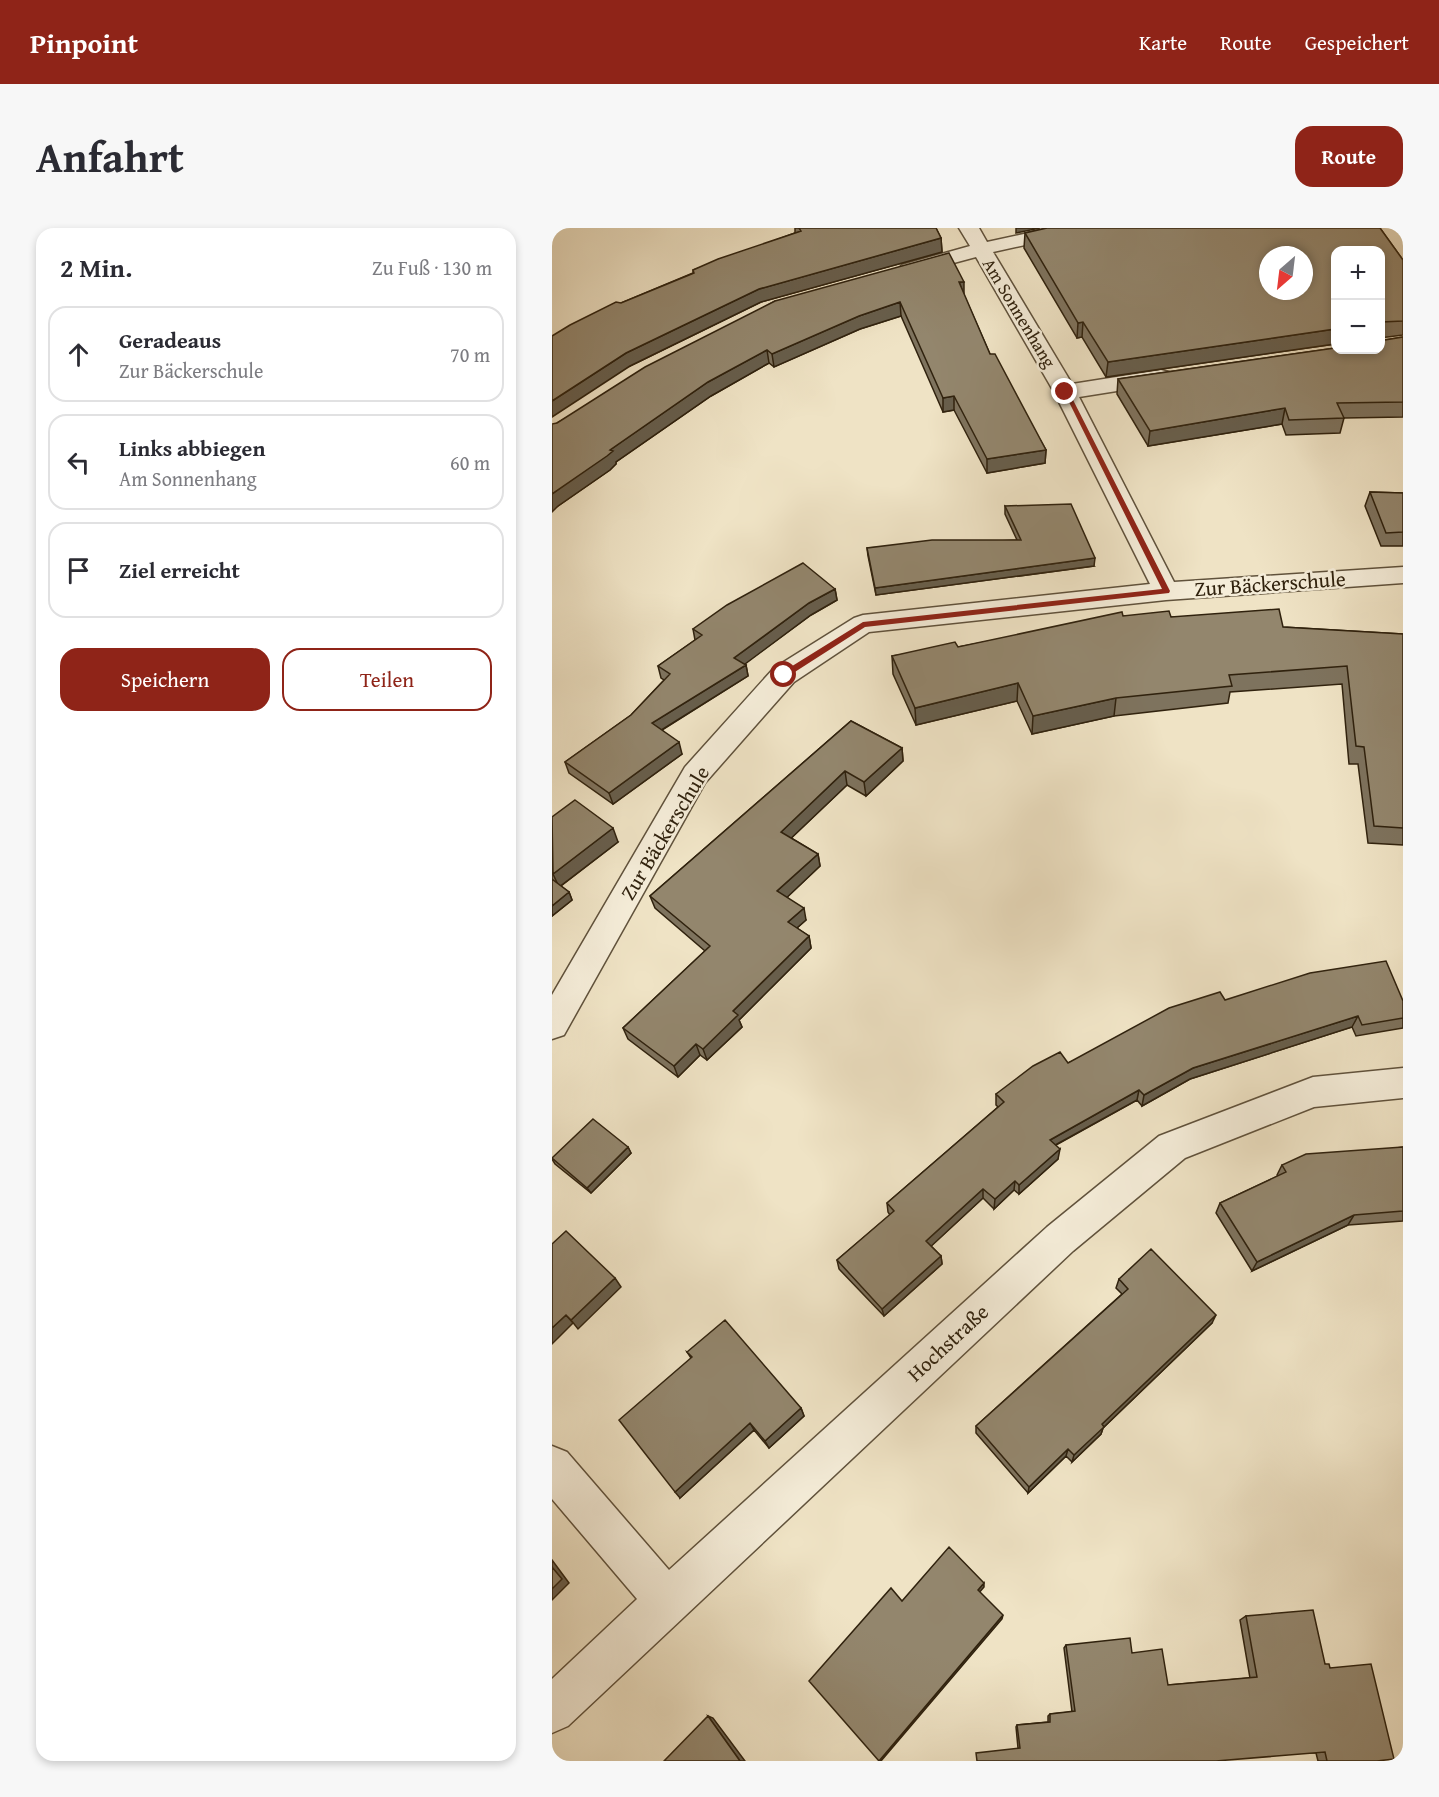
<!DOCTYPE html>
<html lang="de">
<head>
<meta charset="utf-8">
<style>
	:root { --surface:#fff; --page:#f7f7f7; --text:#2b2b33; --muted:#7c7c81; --line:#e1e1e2; --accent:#8f2418 }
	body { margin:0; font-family:"Gentium Book Plus",serif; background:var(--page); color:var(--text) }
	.controls { position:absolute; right:18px; top:18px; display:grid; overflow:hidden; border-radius:12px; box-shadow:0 3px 9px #0003 }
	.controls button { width:54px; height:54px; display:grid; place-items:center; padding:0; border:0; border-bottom:2px solid var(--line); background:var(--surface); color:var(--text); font:30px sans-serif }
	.compass { position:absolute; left:707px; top:18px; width:54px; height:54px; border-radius:50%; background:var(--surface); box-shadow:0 3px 9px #0003; rotate:208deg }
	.stop { position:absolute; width:18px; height:18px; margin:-14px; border:4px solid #8f2418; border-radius:50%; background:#fff }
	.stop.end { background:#8f2418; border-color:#fff; box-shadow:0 2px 6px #0008 }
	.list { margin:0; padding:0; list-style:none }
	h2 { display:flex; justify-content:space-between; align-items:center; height:78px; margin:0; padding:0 24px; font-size:26px }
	h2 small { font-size:20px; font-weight:400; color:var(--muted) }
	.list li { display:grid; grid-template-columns:39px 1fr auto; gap:18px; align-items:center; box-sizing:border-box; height:96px; margin:0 12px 12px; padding:0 12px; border:2px solid var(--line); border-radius:18px }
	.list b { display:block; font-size:22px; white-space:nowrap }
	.list p { margin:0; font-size:20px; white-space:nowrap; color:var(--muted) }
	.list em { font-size:20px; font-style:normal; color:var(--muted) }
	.actions { display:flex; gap:12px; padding:18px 24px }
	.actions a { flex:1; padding:14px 0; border:2px solid var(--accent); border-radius:18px; text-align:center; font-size:21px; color:var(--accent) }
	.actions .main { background:var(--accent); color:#fff }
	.icon { flex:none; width:33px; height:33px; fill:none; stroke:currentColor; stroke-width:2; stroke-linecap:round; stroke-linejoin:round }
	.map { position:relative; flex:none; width:851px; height:1533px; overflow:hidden; border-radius:18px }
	header { display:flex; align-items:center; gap:36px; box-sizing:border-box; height:84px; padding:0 30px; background:var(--accent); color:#fff }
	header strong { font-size:28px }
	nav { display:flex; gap:33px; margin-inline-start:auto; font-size:21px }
	.intro { display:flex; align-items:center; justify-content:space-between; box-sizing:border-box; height:144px; padding:0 36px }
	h1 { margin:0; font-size:42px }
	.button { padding:15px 27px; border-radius:18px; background:var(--accent); color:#fff; font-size:21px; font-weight:700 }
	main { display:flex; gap:36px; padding:0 36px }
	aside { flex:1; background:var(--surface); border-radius:18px; box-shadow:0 3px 9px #0003 }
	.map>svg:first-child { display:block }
</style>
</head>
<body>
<header>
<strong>Pinpoint</strong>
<nav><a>Karte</a><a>Route</a><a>Gespeichert</a></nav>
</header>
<div class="intro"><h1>Anfahrt</h1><a class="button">Route</a></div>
<main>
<aside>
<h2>2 Min.<small>Zu Fuß · 130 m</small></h2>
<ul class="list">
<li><svg class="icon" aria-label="ahead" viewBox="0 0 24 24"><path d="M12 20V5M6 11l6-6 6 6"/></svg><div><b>Geradeaus</b><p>Zur Bäckerschule</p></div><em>70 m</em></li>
<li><svg class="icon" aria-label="left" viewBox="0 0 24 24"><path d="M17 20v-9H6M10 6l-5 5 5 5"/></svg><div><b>Links abbiegen</b><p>Am Sonnenhang</p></div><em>60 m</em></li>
<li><svg class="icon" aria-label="arrive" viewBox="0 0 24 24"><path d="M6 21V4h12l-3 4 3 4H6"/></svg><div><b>Ziel erreicht</b></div></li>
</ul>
<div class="actions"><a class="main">Speichern</a><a>Teilen</a></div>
</aside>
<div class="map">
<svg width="851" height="1533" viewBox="0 0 851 1533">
	<rect width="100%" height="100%" fill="#efe3c5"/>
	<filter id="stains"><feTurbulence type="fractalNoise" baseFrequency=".00333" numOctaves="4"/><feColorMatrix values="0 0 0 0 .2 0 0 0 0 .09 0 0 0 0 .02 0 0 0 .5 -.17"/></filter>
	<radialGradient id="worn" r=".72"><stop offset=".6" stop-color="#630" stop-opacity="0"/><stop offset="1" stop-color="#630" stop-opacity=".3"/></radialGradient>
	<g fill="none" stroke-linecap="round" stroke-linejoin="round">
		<g stroke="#60523c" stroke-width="3">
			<path id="minor" d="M 407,0 L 427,0 L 435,14 L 499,0 L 536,0 L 533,4 L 441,24 L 520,156 L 609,142 L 617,144 L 620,149 L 617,154 L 609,156 L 527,169 L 622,354 L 851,339 L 851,355 L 614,372 L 317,404 L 242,454 L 153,555 L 12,807 L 0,811 L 0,767 L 133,539 L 222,440 L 302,390 L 311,387 L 598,356 L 502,164 L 424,29 L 357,47 L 350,45 L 347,41 L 350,37 L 418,18 Z
				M 851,840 L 851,870 L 762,879 L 633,930 L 521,1023 L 16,1498 L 0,1505 L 0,1451 L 85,1371 L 0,1271 L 0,1218 L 15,1224 L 117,1342 L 495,999 L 607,908 L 761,849 Z"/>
		</g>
		<use href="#minor" fill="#f5edd9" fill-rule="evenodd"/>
	</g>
	<path fill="#7e735e" stroke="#30220e" stroke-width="1.5" fill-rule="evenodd" d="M 243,0 L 384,0 L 389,10 L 390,24 L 209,74 L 78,138 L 69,75 L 141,45 L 141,42 L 243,5 Z
		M 495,0 L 828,0 L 851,32 L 851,107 L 828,110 L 828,22 L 783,22 L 783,116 L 554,149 L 530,109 L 525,110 L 472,20 L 473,5 ZM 716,27 L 752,27 L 752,63 L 716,63 Z
		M 412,67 L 438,126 L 494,222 L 493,235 L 435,245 L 402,182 L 391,184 L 349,88 L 308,101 L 222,139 L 217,135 L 159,168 L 64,234 L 64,236 L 58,242 L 6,278 L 5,195 L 223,73 Z
		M 851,109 L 851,189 L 792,190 L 788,205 L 734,207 L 730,196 L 596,218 L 565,166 L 566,151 L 783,120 Z
		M 818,264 L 851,265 L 851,318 L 829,318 L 813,278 Z
		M 453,278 L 542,338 L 324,367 L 316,328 L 315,320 L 465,312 L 453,286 Z
		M 283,361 L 285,372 L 259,387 L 192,436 L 194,437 L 196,448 L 110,502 L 130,526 L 61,576 L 17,545 L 13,534 L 79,487 L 112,452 L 109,450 L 106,438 L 143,412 L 141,401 Z
		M 571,388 L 619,389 L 731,399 L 851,406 L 851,617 L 816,615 L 806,536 L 797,536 L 790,456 L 678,464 L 676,475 L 562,488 L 480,506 L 465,473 L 364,497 L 341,446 L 340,428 L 406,419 Z
		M 299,493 L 350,520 L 351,533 L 314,568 L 295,557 L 239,610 L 266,626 L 268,638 L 235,669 L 254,692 L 245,700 L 257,708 L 259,720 L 187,792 L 190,799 L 155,832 L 148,827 L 126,849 L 76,811 L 71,800 L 153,723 L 103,680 L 98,668 Z
		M 0,589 L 66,614 L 9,658 L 17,664 L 20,672 L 0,688 Z
		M 673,772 L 851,773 L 851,800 L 804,808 L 800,799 L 638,851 L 590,878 L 585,872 L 504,917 L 506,931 L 467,966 L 462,962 L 442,981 L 431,970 L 379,1018 L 389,1028 L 390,1036 L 332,1088 L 287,1041 L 285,1032 L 338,987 L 336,984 L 335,975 L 446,879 L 444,877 L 444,866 L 516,835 Z
		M 76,919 L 79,925 L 39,965 L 3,936 L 0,931 Z
		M 851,919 L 851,993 L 796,997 L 700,1043 L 664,985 L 668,975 L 726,948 L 725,947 L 730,937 Z
		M 567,1051 L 660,1095 L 551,1200 L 549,1206 L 520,1234 L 514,1228 L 476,1265 L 424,1205 L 424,1198 L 570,1066 L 564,1060 Z
		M 135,1124 L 249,1180 L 252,1188 L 217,1220 L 202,1202 L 128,1270 L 139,1130 Z
		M 694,1388 L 773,1436 L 778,1440 L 825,1533 L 766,1533 L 764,1525 L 466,1520 L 464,1499 L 465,1497 L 496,1494 L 496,1488 L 498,1486 L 520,1484 L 512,1420 L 514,1417 L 580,1425 L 616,1457 L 698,1450 L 688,1392 Z"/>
	<path fill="#675e4c" stroke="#30220e" stroke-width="1.5" d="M 464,0 L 488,0 L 464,5 Z
		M 389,10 L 390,24 L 209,74 L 78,138 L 0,189 L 0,173 L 74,125 L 207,61 Z
		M 407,54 L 412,54 L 412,67 Z
		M 348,74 L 349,88 L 308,101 L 222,139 L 220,126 L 307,88 Z
		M 531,94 L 530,109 L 525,110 L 526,95 Z
		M 783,101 L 783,116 L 554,149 L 556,134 Z
		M 215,122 L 217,135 L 159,168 L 64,234 L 64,236 L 58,242 L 6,278 L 0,284 L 0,266 L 58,222 L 156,154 Z
		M 402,168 L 402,182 L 391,184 L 391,170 Z
		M 733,180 L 730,196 L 596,218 L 598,203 Z
		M 494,222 L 493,235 L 435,245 L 435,231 Z
		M 543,330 L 542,338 L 324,367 L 323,360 Z
		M 283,361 L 285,372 L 259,387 L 185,442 L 182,430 L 257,375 Z
		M 194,437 L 196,448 L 103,506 L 100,495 Z
		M 466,455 L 465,473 L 364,497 L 363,480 Z
		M 564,470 L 562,488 L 480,506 L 481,488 Z
		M 127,514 L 130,526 L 61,576 L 57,565 Z
		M 350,520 L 351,533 L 314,568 L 312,554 Z
		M 293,543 L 295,557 L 232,617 L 229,604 Z
		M 61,600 L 66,614 L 7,659 L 1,646 Z
		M 266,626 L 268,638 L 228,676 L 225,663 Z
		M 17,664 L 20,672 L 0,688 L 0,678 Z
		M 252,680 L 254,692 L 238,706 L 236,694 Z
		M 257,708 L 259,720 L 187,792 L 190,799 L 155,832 L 151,821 L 181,783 Z
		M 806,788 L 800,799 L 638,851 L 590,878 L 592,867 L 641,840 Z
		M 144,816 L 148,827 L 126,849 L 122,838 Z
		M 587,862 L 585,872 L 496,921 L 498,912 Z
		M 76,919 L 79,925 L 39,965 L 35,960 Z
		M 508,921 L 506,931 L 467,966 L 467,957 Z
		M 463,953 L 462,962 L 442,981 L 443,971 Z
		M 431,961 L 431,970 L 375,1022 L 374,1013 Z
		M 802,987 L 796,997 L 700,1043 L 705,1034 Z
		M 389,1028 L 390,1036 L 332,1088 L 330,1081 Z
		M 63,1050 L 69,1059 L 26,1101 L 19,1092 Z
		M 14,1087 L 21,1095 L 0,1116 L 0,1100 Z
		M 664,1087 L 660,1095 L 551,1200 L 549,1206 L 520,1234 L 522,1227 L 550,1196 Z
		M 249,1180 L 252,1188 L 217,1220 L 213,1213 Z
		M 198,1195 L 202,1202 L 128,1270 L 123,1264 Z
		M 516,1221 L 514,1228 L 476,1265 L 477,1259 Z
		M 0,1332 L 17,1355 L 0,1372 Z
		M 432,1355 L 432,1359 L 426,1366 L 426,1362 Z
		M 451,1387 L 450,1391 L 329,1533 L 327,1533 Z
		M 156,1488 L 161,1490 L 193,1533 L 188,1533 Z"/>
	<path fill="#93866d" stroke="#30220e" stroke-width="1.5" fill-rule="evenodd" d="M 247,0 L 384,0 L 389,10 L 207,61 L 74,125 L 0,173 L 0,108 L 18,97 L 64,74 L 69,75 L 142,45 L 141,42 L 166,31 L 249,3 Z
		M 495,0 L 828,0 L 851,32 L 851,93 L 830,94 L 830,105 L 828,105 L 828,22 L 783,22 L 783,101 L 556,134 L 531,94 L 526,95 L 473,5 ZM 716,27 L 752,27 L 752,63 L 716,63 Z
		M 397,25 L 412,54 L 407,54 L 438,126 L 443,126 L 494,222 L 435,231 L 402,168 L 391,170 L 348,74 L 307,88 L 220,126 L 215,122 L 156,154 L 58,222 L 61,223 L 55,228 L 0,266 L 0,196 L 5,195 L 93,139 L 223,73 Z
		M 851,109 L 851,174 L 785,175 L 792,190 L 737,192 L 733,180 L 598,203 L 566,151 L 783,120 L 783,122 L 828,122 L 828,111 L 833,112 Z
		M 818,264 L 851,265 L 851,304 L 834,305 Z
		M 519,276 L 543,330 L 323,360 L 315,320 L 380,312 L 469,312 L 453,278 Z
		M 251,335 L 283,361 L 257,375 L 182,430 L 194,437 L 100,495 L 127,514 L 57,565 L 13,534 L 79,487 L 118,446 L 106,438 L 150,407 L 141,401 L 175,377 Z
		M 727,381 L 731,399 L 851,406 L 851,600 L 822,598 L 812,519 L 804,518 L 795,438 L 677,447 L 680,458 L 564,470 L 481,488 L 466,455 L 363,480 L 340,428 L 403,414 L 406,419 L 570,384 L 571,388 L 617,383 L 619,389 Z
		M 299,493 L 350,520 L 312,554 L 293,543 L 229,604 L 266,626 L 225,663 L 252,680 L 236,694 L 257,708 L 181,783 L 186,787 L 151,821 L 144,816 L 122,838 L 71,800 L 158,718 L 98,668 Z
		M 23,572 L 61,600 L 1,646 L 0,589 Z
		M 0,651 L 17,664 L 0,678 Z
		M 834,733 L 851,773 L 851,790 L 810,797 L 806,788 L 641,840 L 592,867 L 587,862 L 498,912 L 508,921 L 467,957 L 463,953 L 443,971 L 431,961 L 374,1013 L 389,1028 L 330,1081 L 285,1032 L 342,983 L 335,975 L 452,874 L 444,866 L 481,838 L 508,824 L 516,835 L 617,780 L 668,764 L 673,772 L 758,745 Z
		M 41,891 L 76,919 L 35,960 L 0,930 Z
		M 851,919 L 851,983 L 802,987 L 705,1034 L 668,975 L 734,944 L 730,937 L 754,926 Z
		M 14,1003 L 63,1050 L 19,1092 L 14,1087 L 0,1100 L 0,1016 Z
		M 599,1021 L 664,1087 L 550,1196 L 552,1199 L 522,1227 L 516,1221 L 477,1259 L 424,1198 L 576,1061 L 567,1051 Z
		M 173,1092 L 249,1180 L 213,1213 L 198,1195 L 123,1264 L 67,1192 L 140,1129 L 135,1124 Z
		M 397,1319 L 432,1355 L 426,1362 L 451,1387 L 327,1533 L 257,1453 L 339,1360 L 350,1373 Z
		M 0,1339 L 10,1351 L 0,1361 Z
		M 761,1382 L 773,1436 L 777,1436 L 778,1440 L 819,1436 L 842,1531 L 825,1533 L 775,1533 L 773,1524 L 664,1533 L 425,1533 L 424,1525 L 468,1520 L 465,1497 L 498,1494 L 498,1486 L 523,1483 L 514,1417 L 578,1410 L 580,1425 L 610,1421 L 616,1457 L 705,1449 L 694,1388 Z
		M 156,1488 L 188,1533 L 112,1533 Z"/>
	<path fill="#8f2418" d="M 511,162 L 517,164 L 618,363 L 617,365 L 313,399 L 235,449 L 229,449 L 229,445 L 311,394 L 610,361 Z"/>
	<g text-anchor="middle" stroke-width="5" stroke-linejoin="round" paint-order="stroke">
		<g font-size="18" fill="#30220e" stroke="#f5edd9">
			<text transform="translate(467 85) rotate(59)" y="6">Am Sonnenhang</text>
		</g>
		<g font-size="21" fill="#30220e" stroke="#f5edd9">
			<text transform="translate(718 356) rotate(-4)" y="7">Zur Bäckerschule</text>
			<text transform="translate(113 605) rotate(-59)" y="7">Zur Bäckerschule</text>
			<text transform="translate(396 1115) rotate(-43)" y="7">Hochstraße</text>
		</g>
	</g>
	<rect width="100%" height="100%" filter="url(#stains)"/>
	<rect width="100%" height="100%" fill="url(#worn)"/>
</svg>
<div class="controls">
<button>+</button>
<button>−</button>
</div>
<svg class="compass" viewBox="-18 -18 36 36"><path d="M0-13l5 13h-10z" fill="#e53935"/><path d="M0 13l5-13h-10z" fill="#7c7c81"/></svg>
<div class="stop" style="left:232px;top:447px"></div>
<div class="stop end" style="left:513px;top:164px"></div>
</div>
</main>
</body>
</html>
